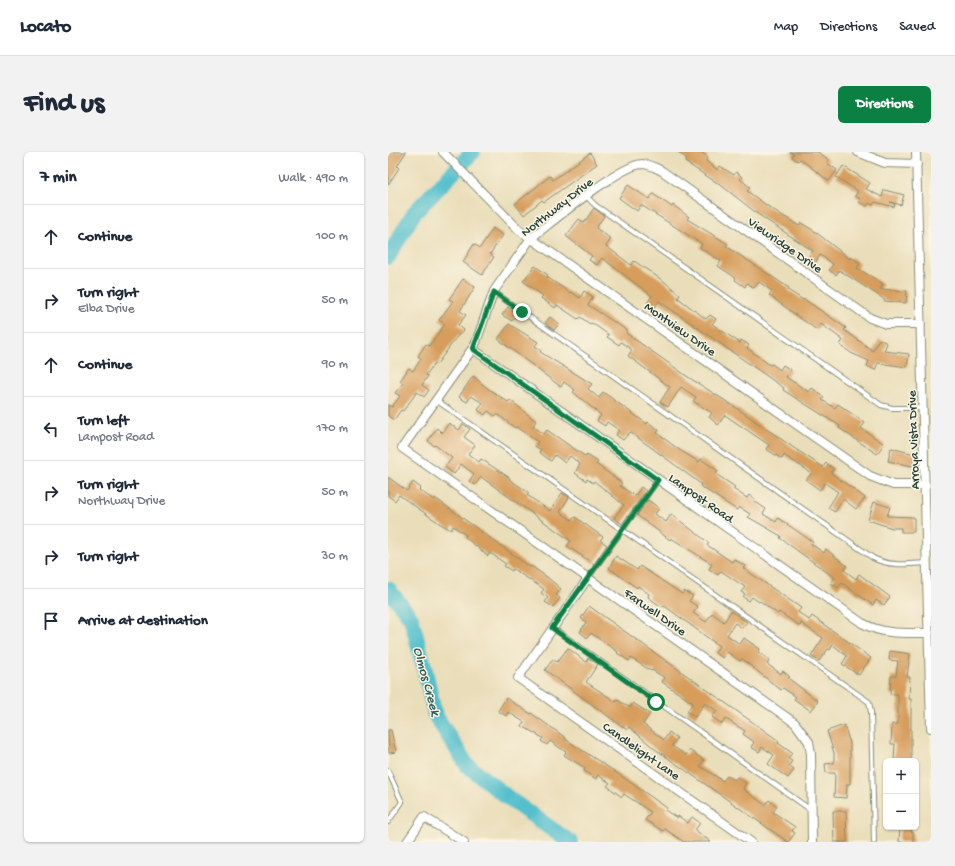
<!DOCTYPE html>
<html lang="en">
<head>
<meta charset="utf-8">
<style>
	:root { --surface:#fff; --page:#f2f2f3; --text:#1f2937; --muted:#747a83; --line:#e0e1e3; --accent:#0b8043 }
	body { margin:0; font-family:"Gochi Hand",sans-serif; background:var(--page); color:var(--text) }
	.controls { position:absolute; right:12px; bottom:12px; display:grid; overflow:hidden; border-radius:6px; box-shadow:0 1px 3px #0004 }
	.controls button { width:36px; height:36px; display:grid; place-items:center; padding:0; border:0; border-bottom:1px solid var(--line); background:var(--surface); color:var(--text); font:20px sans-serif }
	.stop { position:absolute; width:12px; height:12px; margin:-9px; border:3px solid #0b8043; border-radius:50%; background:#fff }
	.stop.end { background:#0b8043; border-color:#fff; box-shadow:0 1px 4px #0008 }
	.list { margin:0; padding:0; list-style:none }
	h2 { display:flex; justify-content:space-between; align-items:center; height:52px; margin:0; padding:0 16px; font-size:17px }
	h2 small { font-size:13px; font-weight:400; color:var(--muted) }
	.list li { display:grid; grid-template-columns:26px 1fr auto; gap:12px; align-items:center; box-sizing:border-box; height:64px; padding:0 16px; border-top:1px solid var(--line) }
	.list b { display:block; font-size:15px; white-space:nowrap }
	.list p { margin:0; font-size:13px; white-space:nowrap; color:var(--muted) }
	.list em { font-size:13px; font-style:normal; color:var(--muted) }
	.icon { flex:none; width:22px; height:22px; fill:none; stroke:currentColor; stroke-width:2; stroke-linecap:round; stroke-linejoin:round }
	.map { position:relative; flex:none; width:543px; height:690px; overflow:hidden; border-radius:6px }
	header { display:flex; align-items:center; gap:24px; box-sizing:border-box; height:56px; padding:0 20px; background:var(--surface); border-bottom:1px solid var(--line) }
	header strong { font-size:19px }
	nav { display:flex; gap:22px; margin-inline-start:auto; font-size:14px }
	.intro { display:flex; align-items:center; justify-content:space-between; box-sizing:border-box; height:96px; padding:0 24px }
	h1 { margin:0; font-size:28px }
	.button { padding:10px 18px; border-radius:6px; background:var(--accent); color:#fff; font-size:14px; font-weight:700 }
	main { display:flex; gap:24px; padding:0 24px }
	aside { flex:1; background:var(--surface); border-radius:6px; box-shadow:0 1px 3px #0004 }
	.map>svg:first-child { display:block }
</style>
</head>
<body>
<header>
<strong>Locato</strong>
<nav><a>Map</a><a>Directions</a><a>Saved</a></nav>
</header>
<div class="intro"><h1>Find us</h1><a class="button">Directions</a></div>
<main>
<aside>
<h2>7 min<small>Walk · 490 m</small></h2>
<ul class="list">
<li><svg class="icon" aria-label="ahead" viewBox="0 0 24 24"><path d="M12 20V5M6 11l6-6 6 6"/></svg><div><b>Continue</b></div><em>100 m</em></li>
<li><svg class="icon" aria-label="right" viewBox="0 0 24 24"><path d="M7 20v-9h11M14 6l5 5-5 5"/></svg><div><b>Turn right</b><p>Elba Drive</p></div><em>50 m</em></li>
<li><svg class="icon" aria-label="ahead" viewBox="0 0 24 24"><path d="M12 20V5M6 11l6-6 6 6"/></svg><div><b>Continue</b></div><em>90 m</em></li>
<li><svg class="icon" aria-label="left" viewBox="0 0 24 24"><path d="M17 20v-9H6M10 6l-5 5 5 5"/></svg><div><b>Turn left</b><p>Lampost Road</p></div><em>170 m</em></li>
<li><svg class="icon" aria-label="right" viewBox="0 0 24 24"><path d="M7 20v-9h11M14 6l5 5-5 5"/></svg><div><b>Turn right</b><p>Northway Drive</p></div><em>50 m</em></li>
<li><svg class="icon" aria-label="right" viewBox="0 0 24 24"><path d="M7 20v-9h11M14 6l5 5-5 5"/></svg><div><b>Turn right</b></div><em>30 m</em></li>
<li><svg class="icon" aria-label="arrive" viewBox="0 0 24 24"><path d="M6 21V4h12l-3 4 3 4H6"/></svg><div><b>Arrive at destination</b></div></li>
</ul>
</aside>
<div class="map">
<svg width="543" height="690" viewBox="0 0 543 690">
	<rect width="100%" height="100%" fill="#fcf5e5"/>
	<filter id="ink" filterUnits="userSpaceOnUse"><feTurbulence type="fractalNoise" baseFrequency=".025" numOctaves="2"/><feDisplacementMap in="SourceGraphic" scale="8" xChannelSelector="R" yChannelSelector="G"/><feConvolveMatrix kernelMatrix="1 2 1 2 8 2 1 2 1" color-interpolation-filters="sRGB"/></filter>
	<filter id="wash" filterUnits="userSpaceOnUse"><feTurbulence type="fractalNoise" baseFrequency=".012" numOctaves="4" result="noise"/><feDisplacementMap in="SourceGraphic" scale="16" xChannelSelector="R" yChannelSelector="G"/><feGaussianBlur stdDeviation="0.9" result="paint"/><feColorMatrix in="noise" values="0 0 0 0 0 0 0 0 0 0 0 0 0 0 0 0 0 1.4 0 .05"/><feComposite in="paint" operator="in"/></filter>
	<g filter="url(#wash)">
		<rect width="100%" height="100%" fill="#eadeba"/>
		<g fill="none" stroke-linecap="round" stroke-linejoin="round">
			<path stroke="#54c0cd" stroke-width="16" d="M 0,105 L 26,61 L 85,0
				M 0,437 L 23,466 L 36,514 L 47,563 L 79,613 L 124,649 L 182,690"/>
		</g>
		<g id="blocks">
			<path fill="#d79d5c" d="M 0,0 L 18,0 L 9,14 L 11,16 L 0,33 Z
				M 290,0 L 313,0 L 320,5 L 318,9 L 330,18 L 332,14 L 346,23 L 348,20 L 354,25 L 352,27 L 362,35 L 359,39 L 381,55 L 411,74 L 413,71 L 425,78 L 462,107 L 463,105 L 472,111 L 469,116 L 495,132 L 492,137 L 519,139 L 518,151 L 496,149 L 496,147 L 451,118 L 448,123 L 441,118 L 445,112 L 432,103 L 427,111 L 420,106 L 425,99 L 371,63 L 334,34 L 297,10 L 299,7 Z
				M 402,0 L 430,0 L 441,8 L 439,11 L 449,18 L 441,29 L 412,7 L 410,9 L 404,5 L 406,2 Z
				M 202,1 L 209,12 L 156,50 L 154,48 L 136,63 L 127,52 L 162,24 L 165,28 Z
				M 455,14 L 482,31 L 478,37 L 494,45 L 496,38 L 516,43 L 513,53 L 502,50 L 507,52 L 506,55 L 487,50 L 485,53 L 481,51 L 479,54 L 471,50 L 472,47 L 467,44 L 470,39 L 448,25 Z
				M 240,33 L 261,47 L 265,42 L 284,55 L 285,53 L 301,65 L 299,67 L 340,92 L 338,94 L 401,136 L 400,138 L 415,148 L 416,147 L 458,176 L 456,178 L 485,199 L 491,187 L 499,191 L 496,199 L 521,202 L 519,215 L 490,211 L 487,218 L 479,214 L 481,209 L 463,201 L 452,193 L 455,188 L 433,172 L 429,178 L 412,166 L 381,143 L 384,139 L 371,130 L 366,136 L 359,131 L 357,135 L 347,128 L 348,126 L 330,114 L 333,109 L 312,96 L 314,92 L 253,53 L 249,59 L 231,46 Z
				M 206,56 L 216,64 L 208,76 L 223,87 L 218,94 L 243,113 L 246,109 L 277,130 L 292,143 L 290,146 L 318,167 L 322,163 L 328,167 L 324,172 L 352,191 L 353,188 L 361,193 L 359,196 L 382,213 L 384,212 L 392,218 L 395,213 L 403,218 L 398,225 L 421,240 L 424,236 L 436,245 L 434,248 L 447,256 L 450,252 L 477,271 L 473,276 L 496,292 L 489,302 L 451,276 L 452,274 L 395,238 L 396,236 L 271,149 L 266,156 L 259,151 L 264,144 L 214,106 L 209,113 L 201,108 L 204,104 L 178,84 L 191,67 L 196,71 Z
				M 105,76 L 115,83 L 102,102 L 106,105 L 94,123 L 75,110 L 86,92 L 92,96 Z
				M 147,114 L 160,123 L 159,125 L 182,141 L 183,140 L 192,146 L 196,139 L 205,145 L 200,153 L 240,179 L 238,181 L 300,225 L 347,255 L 406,296 L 435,315 L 438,311 L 446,317 L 443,321 L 477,346 L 468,357 L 455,347 L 447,360 L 440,356 L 450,340 L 437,331 L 432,338 L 418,328 L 423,322 L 419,318 L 396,303 L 394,307 L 378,297 L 381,293 L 337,263 L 330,273 L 321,265 L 324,261 L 305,249 L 308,245 L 293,235 L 280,255 L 272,250 L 282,235 L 240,204 L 244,198 L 233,190 L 231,193 L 219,185 L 221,183 L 204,171 L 202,172 L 192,165 L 190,167 L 169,153 L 167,156 L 153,146 L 155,144 L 135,129 Z
				M 75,127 L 87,135 L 72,159 L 78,163 L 70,173 L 76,178 L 72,183 L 71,182 L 49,212 L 47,211 L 38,223 L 40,224 L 34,233 L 41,238 L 36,245 L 29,240 L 15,259 L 13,258 L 6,268 L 0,264 L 0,253 L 4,255 L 12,244 L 7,241 L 15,231 L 12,229 L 21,216 L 25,219 L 33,207 L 30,204 L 38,192 L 41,194 L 57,172 L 51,168 L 65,149 L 61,147 Z
				M 120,155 L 129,162 L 124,169 L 114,163 Z
				M 162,165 L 171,172 L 166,178 L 157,171 Z
				M 121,172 L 150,190 L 147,194 L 153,198 L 152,200 L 204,232 L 200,237 L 211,246 L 215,240 L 259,272 L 260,270 L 271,278 L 269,281 L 290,297 L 311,310 L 313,307 L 330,319 L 328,322 L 347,335 L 345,337 L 359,346 L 361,343 L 367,347 L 366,349 L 378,357 L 375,362 L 388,370 L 390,366 L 425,390 L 423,392 L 436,401 L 438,397 L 459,414 L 456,418 L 468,427 L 471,422 L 502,445 L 496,453 L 488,448 L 485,453 L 454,431 L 450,436 L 443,431 L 447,426 L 392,386 L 393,384 L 360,365 L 362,362 L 351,355 L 349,358 L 312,334 L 313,332 L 242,280 L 235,288 L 228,283 L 231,278 L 219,270 L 217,274 L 209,269 L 213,263 L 185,240 L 187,238 L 176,230 L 173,235 L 110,187 Z
				M 85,224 L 98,235 L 120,250 L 122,248 L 138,261 L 148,269 L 145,274 L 156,282 L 159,278 L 198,305 L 199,303 L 210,310 L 208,312 L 234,331 L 232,334 L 247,344 L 253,335 L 258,339 L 234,372 L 226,366 L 236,353 L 206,329 L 205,331 L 199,327 L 198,329 L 187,321 L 192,312 L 182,304 L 177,311 L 167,303 L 163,309 L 151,300 L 153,298 L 147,294 L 150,290 L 128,275 L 127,276 L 109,262 L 107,264 L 100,259 L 97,263 L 90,258 L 95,251 L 83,244 L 79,250 L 71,245 Z
				M 61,271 L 71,278 L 75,272 L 82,277 L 76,285 L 87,293 L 80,302 L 91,310 L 93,307 L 122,326 L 121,327 L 141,341 L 139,343 L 162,359 L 174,341 L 181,345 L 172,360 L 184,368 L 187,365 L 215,385 L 212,388 L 219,393 L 206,412 L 179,394 L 183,389 L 93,325 L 87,333 L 81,329 L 86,322 L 73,312 L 66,322 L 57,315 L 64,306 L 47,293 L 46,294 L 40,289 L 49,276 L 54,281 Z
				M 503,296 L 527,302 L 524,314 L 500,309 Z
				M 0,325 L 19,339 L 25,330 L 33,336 L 31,338 L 46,348 L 47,346 L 142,415 L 143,414 L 159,425 L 173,437 L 168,443 L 172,446 L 165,455 L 157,450 L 160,446 L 153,441 L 156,437 L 125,417 L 124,419 L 116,414 L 118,412 L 102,401 L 100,404 L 77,385 L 78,383 L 65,374 L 63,378 L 51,371 L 11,343 L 7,349 L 0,344 Z
				M 260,348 L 271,356 L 267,362 L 278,370 L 283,362 L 321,391 L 319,393 L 344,410 L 346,407 L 357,414 L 355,416 L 413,456 L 410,460 L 421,468 L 424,464 L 483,506 L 471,523 L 454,512 L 459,504 L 445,493 L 442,498 L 440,497 L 431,509 L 423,504 L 435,486 L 413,471 L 412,474 L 391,460 L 390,462 L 372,449 L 371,450 L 364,445 L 361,449 L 355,445 L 357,442 L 353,440 L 357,435 L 333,419 L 330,423 L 321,417 L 324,412 L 291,391 L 283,386 L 282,388 L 249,363 Z
				M 486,350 L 502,355 L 499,364 L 526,365 L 526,380 L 513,380 L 513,376 L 504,376 L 480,368 Z
				M 228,404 L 249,418 L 252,414 L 294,442 L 296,439 L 305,444 L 301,449 L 310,455 L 305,461 L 318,470 L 324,461 L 336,470 L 343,459 L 359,470 L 354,476 L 347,471 L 339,483 L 352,492 L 356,486 L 372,497 L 370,500 L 382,508 L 379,512 L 393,522 L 395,519 L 402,525 L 400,526 L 430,549 L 423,559 L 406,547 L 408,545 L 395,536 L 393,538 L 354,507 L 352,509 L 339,500 L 335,506 L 327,501 L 331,494 L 278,455 L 271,453 L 260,445 L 261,442 L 250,434 L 249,436 L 221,416 Z
				M 201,454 L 391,589 L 390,591 L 404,601 L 400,607 L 404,609 L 401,614 L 406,618 L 400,626 L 380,612 L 386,603 L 374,595 L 371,600 L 363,595 L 366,590 L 355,582 L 357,579 L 338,567 L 334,572 L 324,565 L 329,559 L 317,551 L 307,565 L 299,559 L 305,551 L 274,530 L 277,526 L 264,518 L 263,519 L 243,506 L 241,509 L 229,501 L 230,500 L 203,481 L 199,486 L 192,480 L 198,470 L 193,466 Z
				M 180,496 L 198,510 L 200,506 L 210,512 L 198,530 L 228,550 L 230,548 L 242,556 L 245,551 L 262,562 L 255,572 L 276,588 L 281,580 L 289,586 L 284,594 L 298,603 L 301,598 L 316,608 L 312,614 L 335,629 L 339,624 L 347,628 L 349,625 L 358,631 L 355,637 L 377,653 L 381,648 L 389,654 L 385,660 L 407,675 L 404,679 L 407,681 L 400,690 L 267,597 L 241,575 L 239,578 L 157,518 L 165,507 L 169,510 Z
				M 502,499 L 522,502 L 519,525 L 522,525 L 521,547 L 523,547 L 523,609 L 506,609 L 507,592 L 503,592 L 504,572 L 510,572 L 510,542 L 502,542 L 503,524 L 508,524 L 510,509 L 501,508 Z
				M 118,546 L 143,562 L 143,561 L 178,586 L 177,587 L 229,621 L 279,656 L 277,658 L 289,666 L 290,664 L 300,671 L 304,665 L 312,671 L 307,678 L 323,690 L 296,690 L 277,677 L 275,679 L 257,668 L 263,660 L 236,642 L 234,645 L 219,634 L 222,631 L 210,623 L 208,627 L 196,619 L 197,616 L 176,603 L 178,600 L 162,589 L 159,593 L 153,589 L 155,586 L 134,574 L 136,570 L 120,560 L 118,564 L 110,559 Z
				M 456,573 L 462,591 L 462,632 L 459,632 L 458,646 L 446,645 L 447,621 L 438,621 L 437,612 L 446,611 L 446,601 L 439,579 Z
				M 0,578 L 3,578 L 8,600 L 1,601 Z
				M 445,659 L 458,659 L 459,690 L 446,690 Z
				M 512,675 L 523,675 L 523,680 L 525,680 L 525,690 L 511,690 Z"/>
		</g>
	</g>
	<g filter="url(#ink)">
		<use href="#blocks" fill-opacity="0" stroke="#848e77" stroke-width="1"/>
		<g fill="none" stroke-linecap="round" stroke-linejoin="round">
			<g stroke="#848e77" stroke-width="6">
				<path id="service" d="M 198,44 L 207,53 L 493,253 L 504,256 L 535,256
					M 106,140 L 485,406 C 502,415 521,412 539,411
					M 48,248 L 481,550 L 483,560 L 486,690
					M 200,426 L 270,328
					M 165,476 L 423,658
					M 0,619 L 14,650 L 0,670"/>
			</g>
			<g stroke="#848e77" stroke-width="10">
				<path id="minor" d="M 55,0 L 131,78 L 482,324 L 505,333 L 538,333
					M 470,0 L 497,11 L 529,12
					M 528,0 L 543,576
					M 85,197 L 474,471 C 496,483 516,481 541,481
					M 200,426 L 130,526 L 363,690
					M 19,690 L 36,665 L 76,690
					M 424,690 L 423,602 L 421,590 L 407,571 L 14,296 L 87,193 L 106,139 L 143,86 C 164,70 232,13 254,12 C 261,12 268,16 274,19 L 482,166 L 498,172 L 533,172"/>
			</g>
			<use href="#service" stroke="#fff" stroke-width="4"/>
			<use href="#minor" stroke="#fff" stroke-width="8"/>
		</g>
	</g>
	<g fill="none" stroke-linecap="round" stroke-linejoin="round" filter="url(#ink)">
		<path stroke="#0b8043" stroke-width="5" d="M 134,160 L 106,140 L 85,197 L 270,328 L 164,476 L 268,550"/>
	</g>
	<g text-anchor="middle" stroke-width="3" stroke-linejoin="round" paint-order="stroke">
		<g font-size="13" fill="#1f3d34" stroke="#fcf5e5">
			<text transform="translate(168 54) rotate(-38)" y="5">Northway Drive</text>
			<text transform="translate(398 92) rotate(35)" y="5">Viewridge Drive</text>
			<text transform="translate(293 176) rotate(35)" y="5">Montview Drive</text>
			<text transform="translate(524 288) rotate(-92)" y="5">Arroya Vista Drive</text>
			<text transform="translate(314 345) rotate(35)" y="5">Lampost Road</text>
			<text transform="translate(268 459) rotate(35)" y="5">Farwell Drive</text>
			<text transform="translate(254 598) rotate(35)" y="5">Candlelight Lane</text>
		</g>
		<g font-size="14" font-style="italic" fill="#2c5e5a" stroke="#fcf5e5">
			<text transform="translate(40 529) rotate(75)" y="5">Olmos Creek</text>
		</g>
	</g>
</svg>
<div class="controls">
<button>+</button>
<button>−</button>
</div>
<div class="stop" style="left:268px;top:550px"></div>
<div class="stop end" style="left:134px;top:160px"></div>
</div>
</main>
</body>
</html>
